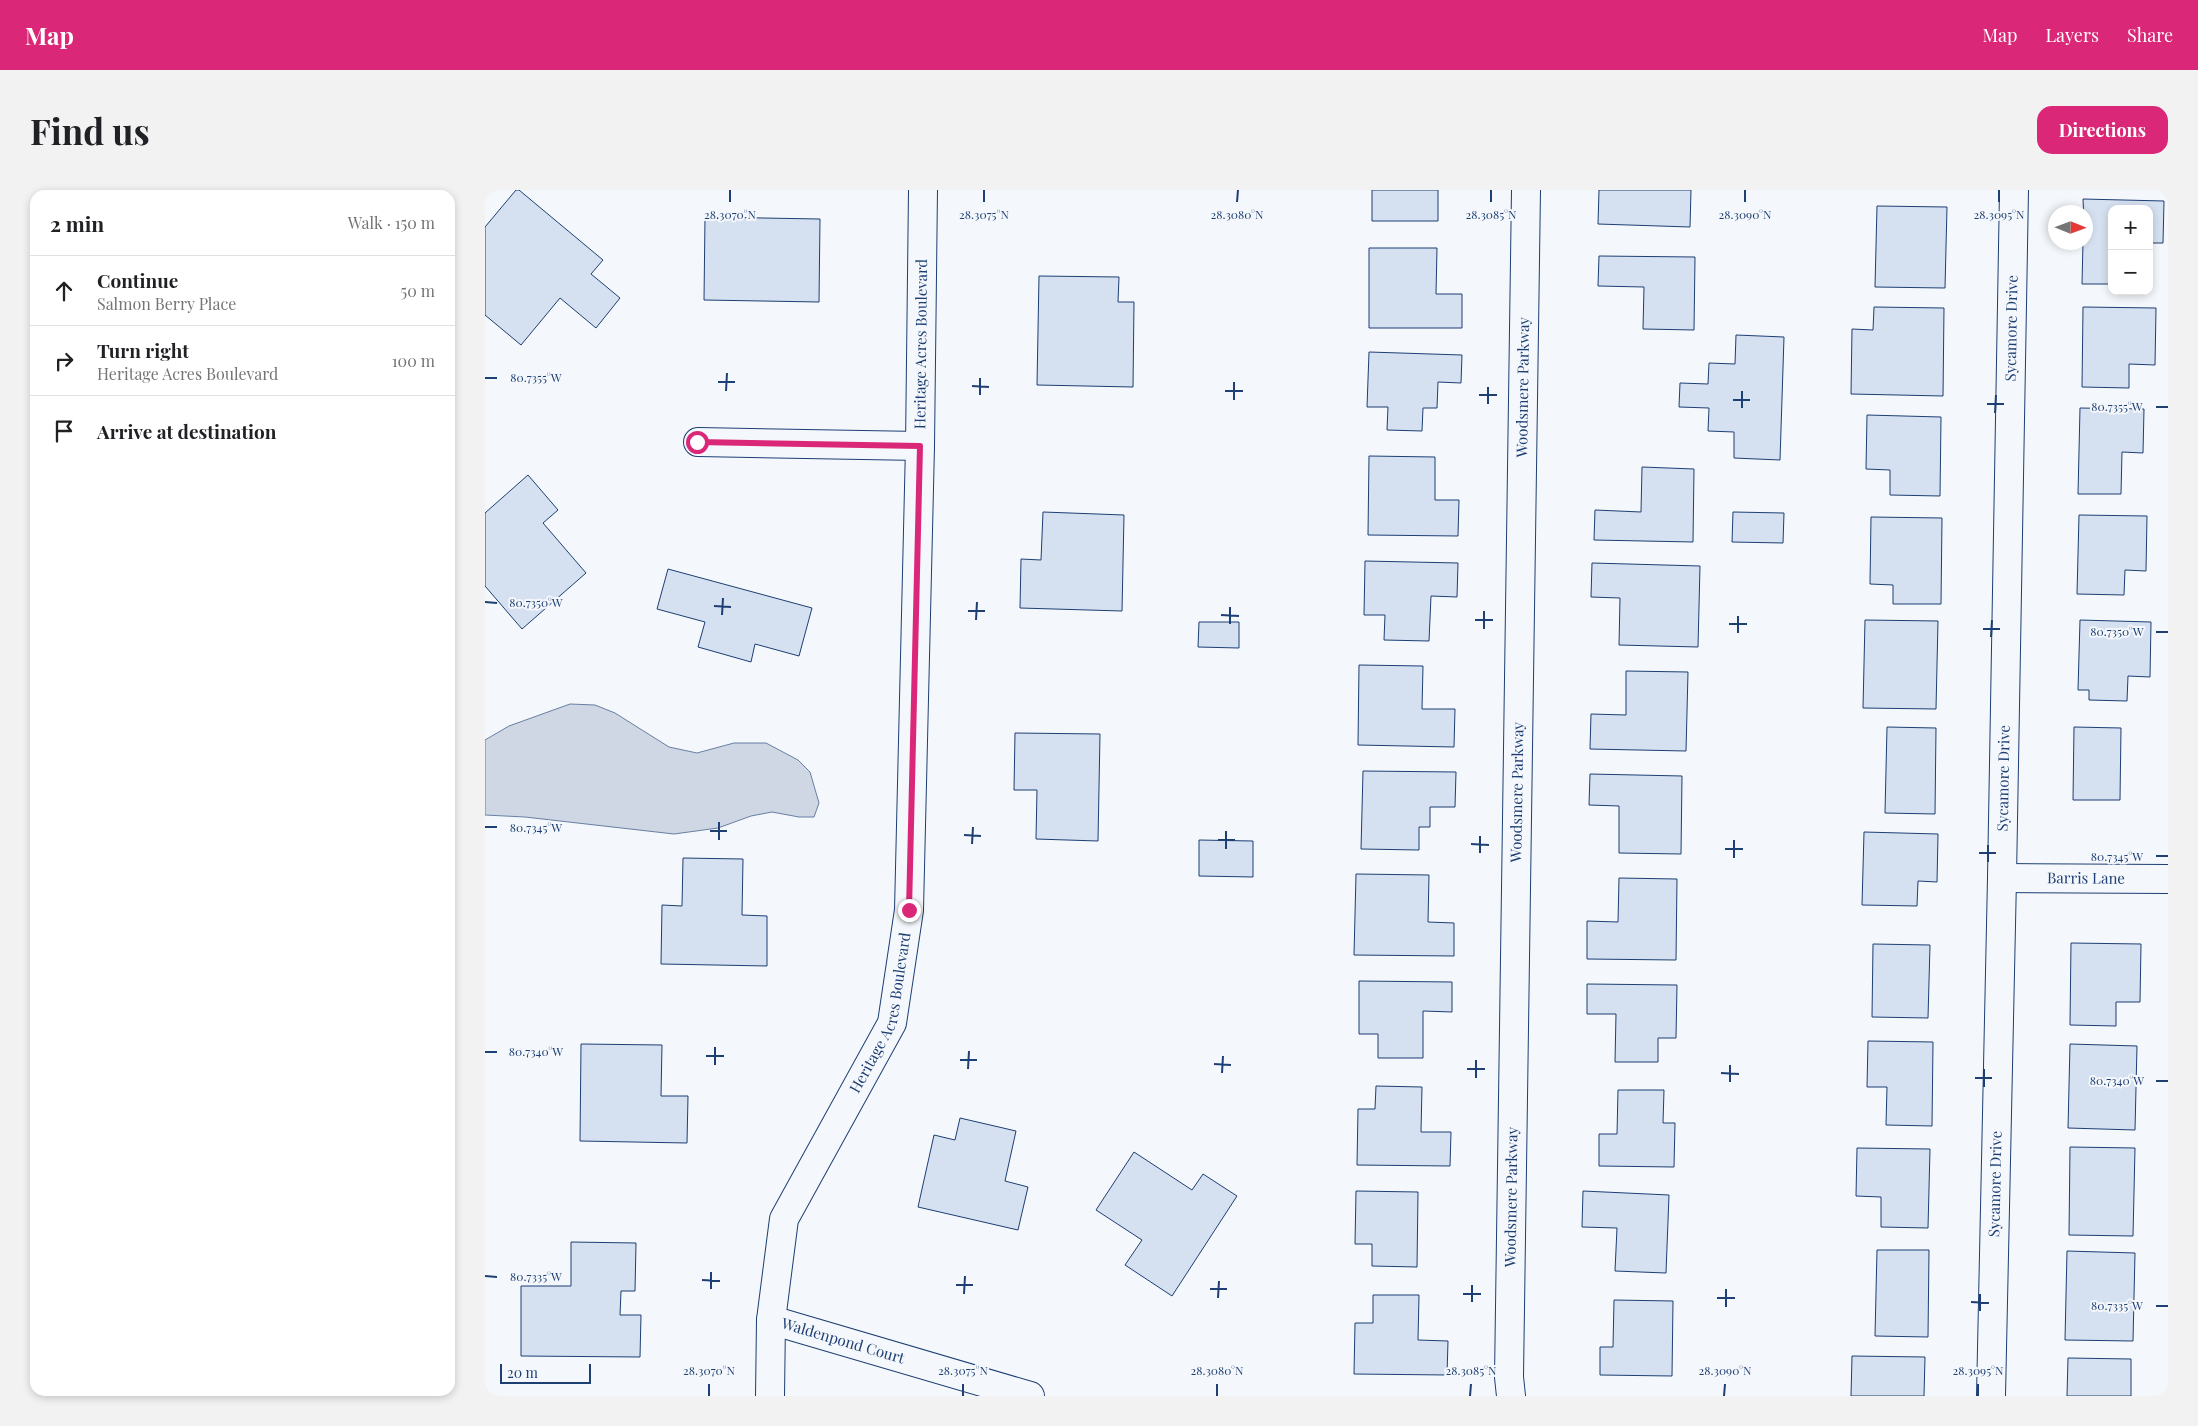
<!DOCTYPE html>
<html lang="en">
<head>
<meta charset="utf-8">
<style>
	:root { --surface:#fff; --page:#f2f2f2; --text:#202124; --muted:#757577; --line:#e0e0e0; --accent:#db2777 }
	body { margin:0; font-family:"Playfair Display",serif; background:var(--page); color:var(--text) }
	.controls { position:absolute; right:15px; top:15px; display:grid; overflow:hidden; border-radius:10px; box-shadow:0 2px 8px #0003 }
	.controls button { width:45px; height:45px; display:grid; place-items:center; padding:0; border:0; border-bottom:1px solid var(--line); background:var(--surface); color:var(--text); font:25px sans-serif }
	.compass { position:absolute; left:1563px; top:15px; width:45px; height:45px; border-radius:50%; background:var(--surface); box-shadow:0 2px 8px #0003; rotate:91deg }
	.scale { position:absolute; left:15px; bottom:12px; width:91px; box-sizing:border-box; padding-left:5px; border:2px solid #1d3f73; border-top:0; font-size:14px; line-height:18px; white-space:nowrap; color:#1d3f73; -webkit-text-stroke:4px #f4f7fb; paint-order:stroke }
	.stop { position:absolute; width:15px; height:15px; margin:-11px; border:4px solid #db2777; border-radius:50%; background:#fff }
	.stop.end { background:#db2777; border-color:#fff; box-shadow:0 1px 5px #0008 }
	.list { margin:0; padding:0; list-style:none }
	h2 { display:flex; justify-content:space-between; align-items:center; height:65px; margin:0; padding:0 20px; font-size:21px }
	h2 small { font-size:16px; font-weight:400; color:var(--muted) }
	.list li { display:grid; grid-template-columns:32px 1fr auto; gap:15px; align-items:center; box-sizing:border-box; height:70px; padding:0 20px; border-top:1px solid var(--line) }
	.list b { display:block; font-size:19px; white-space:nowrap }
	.list p { margin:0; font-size:16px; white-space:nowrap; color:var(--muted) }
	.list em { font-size:16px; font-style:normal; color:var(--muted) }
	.icon { flex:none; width:28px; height:28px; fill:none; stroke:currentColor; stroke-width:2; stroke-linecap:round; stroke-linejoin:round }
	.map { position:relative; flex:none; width:1683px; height:1206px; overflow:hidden; border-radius:15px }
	header { display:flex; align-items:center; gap:30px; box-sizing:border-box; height:70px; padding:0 25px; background:var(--accent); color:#fff }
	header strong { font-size:24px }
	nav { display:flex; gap:28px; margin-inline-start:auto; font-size:18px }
	.intro { display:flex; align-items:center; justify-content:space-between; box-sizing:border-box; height:120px; padding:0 30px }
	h1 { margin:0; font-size:35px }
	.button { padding:12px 22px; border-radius:15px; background:var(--accent); color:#fff; font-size:18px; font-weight:700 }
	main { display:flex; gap:30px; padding:0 30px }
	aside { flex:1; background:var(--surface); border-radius:15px; box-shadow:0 2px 8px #0003 }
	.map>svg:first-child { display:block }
</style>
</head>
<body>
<header>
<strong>Map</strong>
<nav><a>Map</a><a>Layers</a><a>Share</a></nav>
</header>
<div class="intro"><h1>Find us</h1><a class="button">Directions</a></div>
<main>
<aside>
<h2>2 min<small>Walk · 150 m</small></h2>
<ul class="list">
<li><svg class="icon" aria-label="ahead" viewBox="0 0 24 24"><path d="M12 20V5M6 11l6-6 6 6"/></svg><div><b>Continue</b><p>Salmon Berry Place</p></div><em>50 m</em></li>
<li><svg class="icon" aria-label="right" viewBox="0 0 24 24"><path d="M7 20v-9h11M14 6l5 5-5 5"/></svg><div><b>Turn right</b><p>Heritage Acres Boulevard</p></div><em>100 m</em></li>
<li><svg class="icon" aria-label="arrive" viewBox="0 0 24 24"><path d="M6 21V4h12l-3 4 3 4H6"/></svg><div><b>Arrive at destination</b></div></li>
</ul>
</aside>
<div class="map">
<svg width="1683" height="1206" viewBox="0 0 1683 1206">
	<rect width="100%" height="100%" fill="#f4f7fb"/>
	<path fill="#cfd7e4" stroke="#687fa3" d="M 85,514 L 110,515 L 130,523 L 184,557 L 212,563 L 249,553 L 281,553 L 313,570 L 325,582 L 334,613 L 329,627 L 314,627 L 287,622 L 266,626 L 233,638 L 189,644 L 40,627 L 0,625 L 0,550 L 24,536 Z"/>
	<path fill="#d5e0f0" stroke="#1d3f73" d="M 31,0 L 34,0 L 118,70 L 106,84 L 135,108 L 111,138 L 75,108 L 36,155 L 0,125 L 0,37 Z
		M 887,0 L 953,0 L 953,31 L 887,31 Z
		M 1114,0 L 1206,0 L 1205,37 L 1113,34 Z
		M 1598,9 L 1679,11 L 1678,53 L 1664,53 L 1664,19 L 1627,19 L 1627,94 L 1597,94 L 1598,52 L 1600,52 Z
		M 1392,16 L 1462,17 L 1460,98 L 1390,97 Z
		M 220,27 L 335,29 L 334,112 L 219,110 Z
		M 884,58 L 952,58 L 951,104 L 977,104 L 977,138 L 884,138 Z
		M 1114,66 L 1210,67 L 1209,140 L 1158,139 L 1159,97 L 1113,96 Z
		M 554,86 L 634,87 L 633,112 L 649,112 L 648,197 L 552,195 Z
		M 1389,117 L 1459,118 L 1458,206 L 1366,204 L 1367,139 L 1388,140 Z
		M 1598,117 L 1671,118 L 1670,175 L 1644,174 L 1644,198 L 1597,197 Z
		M 1251,145 L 1299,147 L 1295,270 L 1249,268 L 1249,242 L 1223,241 L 1224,218 L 1194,217 L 1195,193 L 1223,194 L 1224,173 L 1250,174 Z
		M 884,162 L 977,165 L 976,193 L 953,192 L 952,218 L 938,218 L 937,241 L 902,240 L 903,217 L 882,217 Z
		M 1595,218 L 1659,219 L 1658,263 L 1637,262 L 1636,304 L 1593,304 Z
		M 1382,225 L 1456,227 L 1455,306 L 1405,305 L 1405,280 L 1381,279 Z
		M 884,266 L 950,267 L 950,310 L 974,310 L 973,346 L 883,345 Z
		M 1157,277 L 1209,279 L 1208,352 L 1109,350 L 1110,320 L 1156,322 Z
		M 43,285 L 73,320 L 58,333 L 101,383 L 37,439 L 0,396 L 0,323 Z
		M 558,322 L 639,325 L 637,421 L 535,418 L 536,369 L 556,370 Z
		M 1248,322 L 1299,323 L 1298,353 L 1247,352 Z
		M 1594,325 L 1662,326 L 1661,381 L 1640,380 L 1639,405 L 1592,404 Z
		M 1386,327 L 1457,328 L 1456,414 L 1408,414 L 1408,395 L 1385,394 Z
		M 880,371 L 973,373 L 972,407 L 946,406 L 944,451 L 899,450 L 900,425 L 879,425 Z
		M 1107,373 L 1215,376 L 1213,457 L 1134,455 L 1135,408 L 1106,407 Z
		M 183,379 L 327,418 L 314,466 L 270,454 L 266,472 L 213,457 L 220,432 L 172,419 Z
		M 1380,430 L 1453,431 L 1451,519 L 1378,518 Z
		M 1595,430 L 1666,432 L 1665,487 L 1643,486 L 1642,511 L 1604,510 L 1604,500 L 1593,500 Z
		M 714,432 L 754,432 L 754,458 L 713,457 Z
		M 874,475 L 938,476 L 937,519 L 970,519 L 969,557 L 873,555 Z
		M 1141,481 L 1203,482 L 1201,561 L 1105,559 L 1106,524 L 1141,525 Z
		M 1402,537 L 1451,538 L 1450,624 L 1400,623 Z
		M 1589,537 L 1636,538 L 1635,610 L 1588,610 Z
		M 530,543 L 615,544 L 613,651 L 551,649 L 552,600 L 529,600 Z
		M 878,581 L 971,582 L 970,617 L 945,617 L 945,637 L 934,637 L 934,660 L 876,659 Z
		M 1105,584 L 1197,586 L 1196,664 L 1134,663 L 1134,616 L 1104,615 Z
		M 1379,642 L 1453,644 L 1452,692 L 1433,691 L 1432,716 L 1377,715 Z
		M 714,650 L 768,651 L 768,687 L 714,686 Z
		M 198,668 L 258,669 L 257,725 L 282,726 L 282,776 L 176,774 L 177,715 L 197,716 Z
		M 871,684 L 944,685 L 943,732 L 969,733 L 969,766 L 869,765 Z
		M 1134,688 L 1192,689 L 1191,770 L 1102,769 L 1102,731 L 1133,732 Z
		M 1586,753 L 1656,754 L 1655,812 L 1631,812 L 1631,836 L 1585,835 Z
		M 1388,754 L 1445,755 L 1443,828 L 1387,827 Z
		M 874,791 L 967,792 L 967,822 L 938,821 L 938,868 L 893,868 L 893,844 L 874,844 Z
		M 1102,794 L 1192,795 L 1191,848 L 1173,848 L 1173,872 L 1130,872 L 1131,824 L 1102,824 Z
		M 1383,851 L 1448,852 L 1447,936 L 1401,935 L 1402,897 L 1382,897 Z
		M 96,854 L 177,855 L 176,906 L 203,906 L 202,953 L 95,951 Z
		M 1585,854 L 1652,856 L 1650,940 L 1583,938 Z
		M 891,896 L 937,897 L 936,942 L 966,942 L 965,976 L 872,975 L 873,919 L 890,919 Z
		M 1133,900 L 1179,900 L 1178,933 L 1190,933 L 1189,977 L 1114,976 L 1114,944 L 1132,944 Z
		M 475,928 L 531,941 L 520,991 L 543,997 L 533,1040 L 433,1017 L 449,945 L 470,950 Z
		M 1585,957 L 1650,958 L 1648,1046 L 1584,1045 Z
		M 1372,958 L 1445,959 L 1443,1038 L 1396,1037 L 1396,1007 L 1371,1006 Z
		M 649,962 L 707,1000 L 718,984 L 752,1006 L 687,1106 L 640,1075 L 657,1050 L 611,1020 Z
		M 871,1001 L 933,1002 L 932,1077 L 887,1076 L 887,1054 L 870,1054 Z
		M 1098,1001 L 1184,1005 L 1181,1083 L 1130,1081 L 1132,1038 L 1097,1037 Z
		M 86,1052 L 151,1053 L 150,1101 L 136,1101 L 135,1125 L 156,1125 L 155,1167 L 36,1166 L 36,1096 L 86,1096 Z
		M 1392,1060 L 1444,1060 L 1443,1147 L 1390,1146 Z
		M 1582,1061 L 1650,1063 L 1648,1151 L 1580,1150 Z
		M 888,1105 L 934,1105 L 933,1150 L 963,1151 L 962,1185 L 869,1184 L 870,1133 L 888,1133 Z
		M 1129,1110 L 1188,1111 L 1187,1186 L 1115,1185 L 1115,1157 L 1128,1157 Z
		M 1367,1166 L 1440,1167 L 1439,1206 L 1366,1206 Z
		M 1583,1168 L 1646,1169 L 1646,1206 L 1582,1206 Z"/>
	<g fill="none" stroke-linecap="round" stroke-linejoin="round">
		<g stroke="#1d3f73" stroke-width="30">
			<g id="street">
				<path d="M 213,252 L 435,256"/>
				<path id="s1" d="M 1517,688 L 1683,689"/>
				<path id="s2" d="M 286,1130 L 545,1206"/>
				<path id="s3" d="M 285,1206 L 286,1130 L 299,1029 L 407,833 L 424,720 L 435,256 L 438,0"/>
				<path id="s4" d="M 1026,1206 L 1024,1187 L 1041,0"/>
				<path id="s5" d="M 1506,1206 L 1517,688 L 1529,0"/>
			</g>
		</g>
		<use href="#street" stroke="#f4f7fb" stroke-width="28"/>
	</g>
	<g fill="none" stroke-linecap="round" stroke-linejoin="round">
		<path stroke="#db2777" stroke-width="6" d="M 212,252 L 435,256 L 424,720"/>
	</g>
	<path fill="none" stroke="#1d3f73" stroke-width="2" d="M 245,12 L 245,0M 499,12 L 499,0M 752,12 L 753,0M 1006,12 L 1006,0M 1260,12 L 1260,0M 1514,12 L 1514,0M 0,188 L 12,188M 233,192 L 250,192M 487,196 L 504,197M 241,201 L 242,183M 740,201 L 758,201M 495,205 L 495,188M 994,205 L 1012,205M 749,210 L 749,192M 1248,210 L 1265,210M 1003,214 L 1003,197M 1502,214 L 1519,214M 1671,217 L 1683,217M 1257,218 L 1257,201M 1510,223 L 1511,205M 0,412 L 12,413M 229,416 L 246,417M 483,421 L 500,421M 237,425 L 238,408M 736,425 L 754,426M 491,430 L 492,412M 990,430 L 1008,430M 745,434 L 745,417M 1244,434 L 1262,434M 999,439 L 999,421M 1498,439 L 1515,439M 1671,442 L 1683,442M 1253,443 L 1253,426M 1506,447 L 1507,430M 0,637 L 12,637M 225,641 L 242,641M 479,645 L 496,646M 234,650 L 234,632M 733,650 L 750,650M 487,654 L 488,637M 986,654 L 1004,655M 741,659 L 741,641M 1240,659 L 1258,659M 995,663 L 995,646M 1494,663 L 1511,663M 1671,666 L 1683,666M 1249,668 L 1249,650M 1503,672 L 1503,655M 0,862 L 12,862M 221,866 L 239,866M 475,870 L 492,870M 729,874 L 746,875M 230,875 L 230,857M 483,879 L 484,861M 982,879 L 1000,879M 737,883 L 738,866M 1236,883 L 1254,884M 991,888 L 991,870M 1490,888 L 1507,888M 1671,891 L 1683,891M 1245,892 L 1245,875M 1499,897 L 1499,879M 0,1086 L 12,1087M 217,1090 L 235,1091M 471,1095 L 488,1095M 226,1099 L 226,1082M 725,1099 L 742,1099M 479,1104 L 480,1086M 978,1104 L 996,1104M 733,1108 L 734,1091M 1232,1108 L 1250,1108M 987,1112 L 987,1095M 1486,1112 L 1504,1113M 1671,1116 L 1683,1116M 1241,1117 L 1241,1099M 1495,1121 L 1495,1104M 224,1206 L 224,1194M 478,1206 L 478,1194M 732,1206 L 732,1194M 985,1206 L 986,1194M 1239,1206 L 1240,1194M 1493,1206 L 1493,1194"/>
	<g text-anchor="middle" stroke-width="4" stroke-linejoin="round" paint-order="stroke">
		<g font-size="15" fill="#1d3f73" stroke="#f4f7fb">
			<text dy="5" stroke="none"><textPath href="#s5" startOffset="1068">Sycamore Drive</textPath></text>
			<text dy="5" stroke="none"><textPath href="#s3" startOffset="1082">Heritage Acres Boulevard</textPath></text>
			<text dy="5" stroke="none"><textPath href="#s4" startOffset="1009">Woodsmere Parkway</textPath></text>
			<text dy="5" stroke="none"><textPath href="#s5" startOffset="618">Sycamore Drive</textPath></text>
			<text dy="5" stroke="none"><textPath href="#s4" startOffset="604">Woodsmere Parkway</textPath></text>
			<text dy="5" stroke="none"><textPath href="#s1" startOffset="84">Barris Lane</textPath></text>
			<text dy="5" stroke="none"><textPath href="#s3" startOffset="408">Heritage Acres Boulevard</textPath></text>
			<text dy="5" stroke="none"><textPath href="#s5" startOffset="212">Sycamore Drive</textPath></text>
			<text dy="5" stroke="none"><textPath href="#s4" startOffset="199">Woodsmere Parkway</textPath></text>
			<text dy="5" stroke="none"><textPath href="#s2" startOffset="75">Waldenpond Court</textPath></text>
		</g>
	</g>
	<g font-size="12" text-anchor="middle" fill="#1d3f73" stroke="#f4f7fb" stroke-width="4" stroke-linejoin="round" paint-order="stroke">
		<text x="245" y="29">28.3070°N</text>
		<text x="499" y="29">28.3075°N</text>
		<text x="752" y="29">28.3080°N</text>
		<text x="1006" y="29">28.3085°N</text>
		<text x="1260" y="29">28.3090°N</text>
		<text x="1514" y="29">28.3095°N</text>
		<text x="51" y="192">80.7355°W</text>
		<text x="1632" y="221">80.7355°W</text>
		<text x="51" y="417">80.7350°W</text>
		<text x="1632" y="446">80.7350°W</text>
		<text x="51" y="642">80.7345°W</text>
		<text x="1632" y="671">80.7345°W</text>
		<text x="51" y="866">80.7340°W</text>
		<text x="1632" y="895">80.7340°W</text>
		<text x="51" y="1091">80.7335°W</text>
		<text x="1632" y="1120">80.7335°W</text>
		<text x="224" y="1185">28.3070°N</text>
		<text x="478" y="1185">28.3075°N</text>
		<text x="732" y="1185">28.3080°N</text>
		<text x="986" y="1185">28.3085°N</text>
		<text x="1240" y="1185">28.3090°N</text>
		<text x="1493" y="1185">28.3095°N</text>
	</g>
</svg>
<div class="controls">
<button>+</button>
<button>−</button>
</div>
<svg class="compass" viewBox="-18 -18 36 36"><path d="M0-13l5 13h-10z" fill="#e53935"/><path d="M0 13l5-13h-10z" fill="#757577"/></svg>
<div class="scale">20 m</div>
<div class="stop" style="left:212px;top:252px"></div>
<div class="stop end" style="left:424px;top:720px"></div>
</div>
</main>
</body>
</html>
